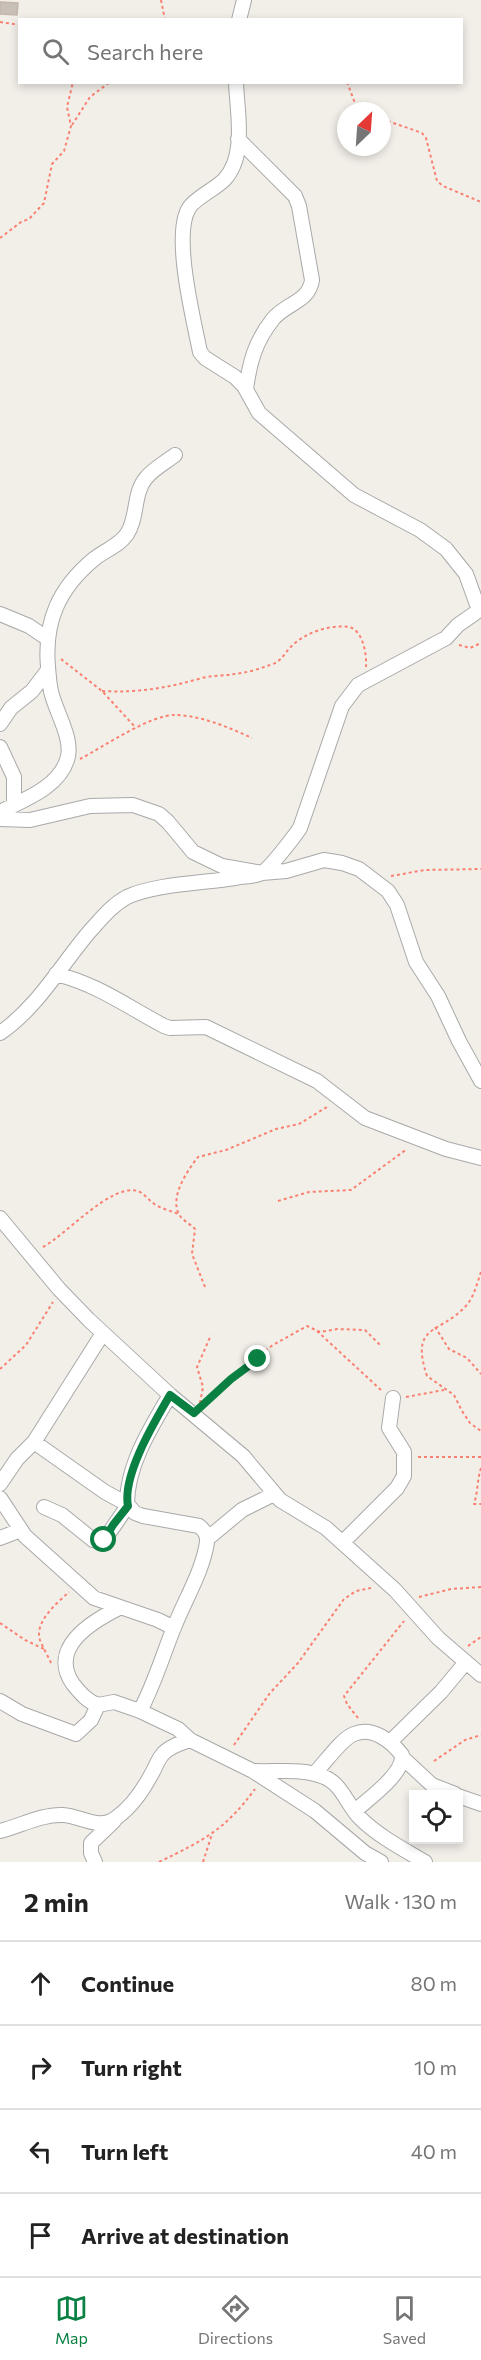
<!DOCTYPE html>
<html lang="en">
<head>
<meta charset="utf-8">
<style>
	:root { --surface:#fff; --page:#f6f6f6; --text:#222; --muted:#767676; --line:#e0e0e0; --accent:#0b8043 }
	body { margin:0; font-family:Commissioner,sans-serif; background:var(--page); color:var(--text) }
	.controls { position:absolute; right:18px; bottom:18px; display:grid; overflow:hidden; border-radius:0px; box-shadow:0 3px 9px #0003 }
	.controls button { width:54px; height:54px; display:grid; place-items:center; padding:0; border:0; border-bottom:2px solid var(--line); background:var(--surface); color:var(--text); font:30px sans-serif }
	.compass { position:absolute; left:337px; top:102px; width:54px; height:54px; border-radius:50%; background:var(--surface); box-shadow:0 3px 9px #0003; rotate:25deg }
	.stop { position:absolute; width:18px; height:18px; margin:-14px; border:4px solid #0b8043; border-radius:50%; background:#fff }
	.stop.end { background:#0b8043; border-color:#fff; box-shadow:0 2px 6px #0008 }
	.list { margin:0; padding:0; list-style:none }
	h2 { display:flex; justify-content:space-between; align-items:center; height:78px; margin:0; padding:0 24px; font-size:26px }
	h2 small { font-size:20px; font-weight:400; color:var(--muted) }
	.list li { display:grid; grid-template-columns:39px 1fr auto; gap:18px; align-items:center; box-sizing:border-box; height:84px; padding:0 24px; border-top:2px solid var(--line) }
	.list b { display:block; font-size:22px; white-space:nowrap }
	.list em { font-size:20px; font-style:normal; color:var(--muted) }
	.icon { flex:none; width:33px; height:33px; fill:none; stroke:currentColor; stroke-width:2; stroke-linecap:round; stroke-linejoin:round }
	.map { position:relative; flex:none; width:481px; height:1862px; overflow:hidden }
	.search { position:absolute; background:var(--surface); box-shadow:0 3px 9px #0003; left:18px; right:18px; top:18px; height:66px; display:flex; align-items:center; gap:15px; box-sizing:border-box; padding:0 21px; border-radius:0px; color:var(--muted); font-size:22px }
	.sheet { height:414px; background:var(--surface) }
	nav { display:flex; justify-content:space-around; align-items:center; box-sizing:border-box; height:84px; border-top:2px solid var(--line); background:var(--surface); font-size:16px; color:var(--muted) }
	nav a { display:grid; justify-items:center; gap:3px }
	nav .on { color:var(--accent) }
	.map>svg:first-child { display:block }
</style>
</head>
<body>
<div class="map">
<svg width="481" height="1862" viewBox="0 0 481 1862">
	<rect width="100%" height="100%" fill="#f2efe9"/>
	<path fill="#c7bfb8" stroke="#c4b6ab" stroke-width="1.5" d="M 0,2 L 18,3 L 17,15 L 0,14 Z"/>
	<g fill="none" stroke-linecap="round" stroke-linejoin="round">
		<g stroke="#a9a9a9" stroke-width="16">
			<path id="minor" d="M 239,20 L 244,0
				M 236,82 C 237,112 247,156 224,180 C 215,189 194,199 189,208 C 172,235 194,321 200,352 L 205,358 L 235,377 L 244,386 L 259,413 L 354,495 L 420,530 L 446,549 L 466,574 L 479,610
				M 238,139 L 295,196 L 299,206 L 312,280 C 309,302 286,303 273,319 C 255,342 250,361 246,389
				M 0,614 L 29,626 L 48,639
				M 0,724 L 11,708 L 32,691 L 48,670
				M 0,747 L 14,777 L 14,805
				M 0,812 C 23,800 58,788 67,760 C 74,741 57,714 52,695 C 49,686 49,676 48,667 C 44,621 59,588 94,559 C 105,550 119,546 127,534 C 138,518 133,493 146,478 C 153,469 166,462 175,455
				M 0,819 L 30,820 L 90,806 L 133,805 L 159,814 L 168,822 L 193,852 L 222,866 L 262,873 L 286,871 L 324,860 L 342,863 L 359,869 L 388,891 L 397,905 L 416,962 L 438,996 L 459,1041 L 481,1081
				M 56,974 C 99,985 126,1006 164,1026 L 170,1028 L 206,1027 L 317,1081 L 365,1118 L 446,1149 L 481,1158
				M 0,1033 C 37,1008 61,965 90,931 C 101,919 112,905 127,897 C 154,884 204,883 235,878 C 242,876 255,877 262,873 C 270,868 294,837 300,828 L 342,706 L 358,685 L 446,638 L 458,625 L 481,609
				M 0,1218 L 59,1289 L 89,1320 L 170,1395 L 243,1456 L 280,1500 L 326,1528 L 395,1590 L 438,1638 L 481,1675
				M 34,1442 L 105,1492 L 127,1504
				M 0,1484 L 17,1459 L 34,1442 L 103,1333
				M 0,1498 L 25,1536 L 94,1598 L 158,1620 L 174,1628
				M 44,1507 L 62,1515 L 93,1540 L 101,1542 C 108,1537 121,1514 128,1506
				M 0,1538 L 21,1530
				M 207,1539 L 242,1510 L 274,1494
				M 343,1542 L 397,1488 L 404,1476 L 404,1452 L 389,1428 L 393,1398
				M 0,1701 L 22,1714 L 76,1734 L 91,1720 L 98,1705 L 114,1702 L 140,1711 L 178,1729 L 190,1740 L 253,1771 L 315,1811 L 365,1853 L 381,1862
				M 98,1705 C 87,1701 81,1694 73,1684 C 48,1648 91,1622 119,1608
				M 140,1711 C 155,1683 163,1654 175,1625 C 186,1598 203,1570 207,1542 C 208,1535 204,1530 199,1526 L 143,1516 L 135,1513 L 127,1504 C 127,1465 151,1427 170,1395
				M 390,1742 L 441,1692 L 466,1662
				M 403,1758 L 432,1785 L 455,1794
				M 255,1771 C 278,1772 303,1768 324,1777 C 342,1784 347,1805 360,1818 C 378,1836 403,1849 425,1862
				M 314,1774 C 324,1764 342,1738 354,1734 C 373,1726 392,1742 402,1755 C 404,1774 368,1799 355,1811
				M 458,1796 L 481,1804
				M 0,1831 C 20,1826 42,1814 63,1815 C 81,1816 100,1831 116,1818 C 130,1808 143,1790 151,1775 C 155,1769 157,1761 162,1755 C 168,1747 181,1743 190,1740
				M 95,1862 L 91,1853 L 91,1843 L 114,1821"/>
		</g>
		<path stroke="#fa8072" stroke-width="2" stroke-dasharray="3 3" stroke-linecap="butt" d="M 161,0 L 165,20
			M 0,22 L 20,25
			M 347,82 L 356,106 L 364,111
			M 382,119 L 422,133 L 426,138 L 437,181 L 443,186 L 481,202
			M 72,125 L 90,97 L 110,82
			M 0,238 L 21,222 L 29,219 L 44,203 L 52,164 L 64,151 L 71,126 L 67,107 L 73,82
			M 459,645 L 470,648 L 481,643
			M 61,659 L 102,691 L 136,728
			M 102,691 C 139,693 167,688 202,678 C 213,675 224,676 234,674 C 246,673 259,669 270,665 C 281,662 283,655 290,648 C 303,633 330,624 349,627 C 363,630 367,655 366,667
			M 80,759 C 103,747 151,714 176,715 C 202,716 228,727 252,738
			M 391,876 L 425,870 L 481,869
			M 278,1201 L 309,1192 L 351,1190 L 407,1149
			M 43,1247 C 66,1235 111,1183 138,1191 C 145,1194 149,1201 156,1205 C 163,1209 171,1211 178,1214
			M 481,1272 C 477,1283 474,1298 465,1307 C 438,1335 410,1324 427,1376 L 454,1395 L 462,1411 L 470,1423 L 481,1431
			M 205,1287 L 192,1254 L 195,1229 C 190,1224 184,1221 180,1216 C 168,1198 188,1170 198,1157 L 226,1150 L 276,1129 L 299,1124 L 327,1107
			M 435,1327 L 449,1349 L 467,1358 L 481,1374
			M 317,1331 L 381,1390
			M 0,1369 L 26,1345 L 53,1302
			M 406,1397 L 444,1390
			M 200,1403 L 203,1387 L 197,1367 L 211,1335
			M 202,1405 L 246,1367 L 256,1362 L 263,1352 L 273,1345 L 307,1326 L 320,1332 L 337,1329 L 365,1330 L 380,1345
			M 418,1457 L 481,1457
			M 481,1468 C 477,1480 478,1492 474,1504 L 481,1504
			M 419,1597 L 451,1589 L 481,1587
			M 0,1623 L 25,1640 L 44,1649
			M 468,1646 L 481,1637
			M 51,1663 C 48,1656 43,1648 40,1640 C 34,1622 57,1603 69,1592
			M 358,1718 L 347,1704 L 344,1696 L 404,1621
			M 234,1745 L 270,1693 L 298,1663 L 344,1599 L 356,1591 L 371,1588
			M 434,1761 L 465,1740 L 481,1735
			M 159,1862 C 204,1840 225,1830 255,1789
			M 203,1862 L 212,1834"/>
		<use href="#minor" stroke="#fff" stroke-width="14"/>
	</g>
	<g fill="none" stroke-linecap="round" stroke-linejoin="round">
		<path stroke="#0b8043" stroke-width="8" d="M 104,1540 L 113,1525 L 128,1506 C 122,1475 155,1421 170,1395 L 194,1413 L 231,1379 L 258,1359"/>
	</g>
</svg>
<div class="controls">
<button><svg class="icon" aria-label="locate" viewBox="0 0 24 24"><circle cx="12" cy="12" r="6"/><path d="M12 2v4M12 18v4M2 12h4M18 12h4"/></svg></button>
</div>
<svg class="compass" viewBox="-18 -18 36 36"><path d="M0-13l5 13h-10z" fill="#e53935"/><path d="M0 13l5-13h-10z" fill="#767676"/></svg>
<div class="stop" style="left:104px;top:1540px"></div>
<div class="stop end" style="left:258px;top:1359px"></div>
<div class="search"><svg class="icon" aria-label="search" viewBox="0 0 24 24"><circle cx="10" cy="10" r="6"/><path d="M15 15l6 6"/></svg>Search here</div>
</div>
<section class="sheet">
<h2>2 min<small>Walk · 130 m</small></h2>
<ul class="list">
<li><svg class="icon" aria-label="ahead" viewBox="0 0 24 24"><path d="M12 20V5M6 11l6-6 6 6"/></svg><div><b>Continue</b></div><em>80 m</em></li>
<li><svg class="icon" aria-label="right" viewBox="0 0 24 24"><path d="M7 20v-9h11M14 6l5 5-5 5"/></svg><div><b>Turn right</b></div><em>10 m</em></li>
<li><svg class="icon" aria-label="left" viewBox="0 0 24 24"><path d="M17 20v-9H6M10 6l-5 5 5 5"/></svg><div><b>Turn left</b></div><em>40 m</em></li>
<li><svg class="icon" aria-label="arrive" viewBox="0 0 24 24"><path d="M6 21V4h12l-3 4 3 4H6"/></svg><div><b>Arrive at destination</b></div></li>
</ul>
</section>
<nav>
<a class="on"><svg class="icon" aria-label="map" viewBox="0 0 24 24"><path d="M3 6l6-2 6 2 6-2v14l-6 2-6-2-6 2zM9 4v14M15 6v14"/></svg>Map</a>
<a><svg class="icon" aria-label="directions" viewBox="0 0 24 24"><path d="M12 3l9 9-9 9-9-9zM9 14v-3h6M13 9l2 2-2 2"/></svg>Directions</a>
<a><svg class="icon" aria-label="saved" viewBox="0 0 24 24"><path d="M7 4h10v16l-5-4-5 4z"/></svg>Saved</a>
</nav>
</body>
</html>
